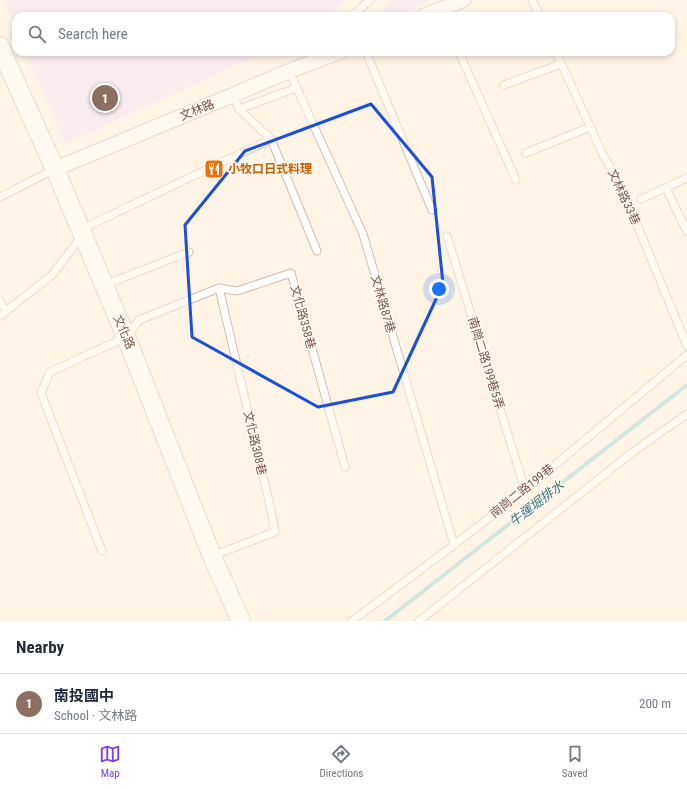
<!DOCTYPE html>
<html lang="en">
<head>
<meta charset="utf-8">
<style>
	:root { --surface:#fff; --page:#f6f6f7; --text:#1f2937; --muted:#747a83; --line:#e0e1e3; --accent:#7c3aed }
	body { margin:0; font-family:"Roboto Condensed","Noto Sans TC",sans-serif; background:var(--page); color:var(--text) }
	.you { position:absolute; left:439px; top:289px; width:14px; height:14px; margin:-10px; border:3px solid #fff; border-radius:50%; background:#1a73e8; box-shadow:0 0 0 6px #1a73e833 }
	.badge { display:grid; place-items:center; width:26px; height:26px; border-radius:50%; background:var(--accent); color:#fff; font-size:13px; font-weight:700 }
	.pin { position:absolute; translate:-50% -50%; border:2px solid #fff; box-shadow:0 1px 4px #0006 }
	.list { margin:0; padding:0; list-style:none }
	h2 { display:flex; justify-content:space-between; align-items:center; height:52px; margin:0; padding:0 16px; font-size:17px }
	h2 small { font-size:13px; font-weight:400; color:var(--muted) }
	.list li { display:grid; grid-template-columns:26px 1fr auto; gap:12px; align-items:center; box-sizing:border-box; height:60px; padding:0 16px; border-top:1px solid var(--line) }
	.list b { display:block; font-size:15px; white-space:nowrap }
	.list p { margin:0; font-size:13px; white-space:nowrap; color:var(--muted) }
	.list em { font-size:13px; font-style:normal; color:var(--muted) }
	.icon { flex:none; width:22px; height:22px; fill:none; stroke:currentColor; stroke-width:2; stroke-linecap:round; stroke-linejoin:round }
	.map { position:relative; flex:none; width:687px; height:621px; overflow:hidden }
	.search { position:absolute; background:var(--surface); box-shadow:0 2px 6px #0003; left:12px; right:12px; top:12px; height:44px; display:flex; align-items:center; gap:10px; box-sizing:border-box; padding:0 14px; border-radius:12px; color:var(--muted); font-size:15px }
	.sheet { height:112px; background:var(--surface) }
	nav { display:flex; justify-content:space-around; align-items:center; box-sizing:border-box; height:56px; border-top:1px solid var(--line); background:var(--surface); font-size:11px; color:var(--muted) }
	nav a { display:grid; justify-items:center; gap:2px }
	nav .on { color:var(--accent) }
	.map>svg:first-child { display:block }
</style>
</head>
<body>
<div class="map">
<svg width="687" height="621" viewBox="0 0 687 621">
	<rect width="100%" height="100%" fill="#fef4e6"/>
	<path fill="#f1e3fa" d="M 4,0 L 346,0 L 328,16 L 16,16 L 16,29 Z
		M 392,0 L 431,0 L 396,16 L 389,16 L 383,9 Z
		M 26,52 L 265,52 L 65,144 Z"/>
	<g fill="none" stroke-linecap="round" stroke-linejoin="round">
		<path stroke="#9fd4db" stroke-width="4" d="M 385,621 L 687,385"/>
		<g stroke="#d3bdae" stroke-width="9">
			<path id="service" d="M 532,0 L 540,16
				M 352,16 L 370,0
				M 366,52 L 432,210
				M 459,52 L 516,180
				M 556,52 L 603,155 L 610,167 L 629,205 L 687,346
				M 289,71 L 363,234 L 454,545
				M 504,85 L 561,64
				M 233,95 L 239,109 L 271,139 L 317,251
				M 239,109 L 296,88
				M 526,153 L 590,127
				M 666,188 L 687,232
				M 0,197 L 55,169
				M 641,199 L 687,178
				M 447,236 L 525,490
				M 104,285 L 189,252
				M 0,301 L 6,312
				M 0,316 L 52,275 L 90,225 L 271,139
				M 102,551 L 41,393 L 50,372 L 126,337 L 139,320 L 219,288 L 237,291 L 291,273 L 345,467
				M 212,556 L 275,532 L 271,510 L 219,288
				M 352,621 L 454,545 L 525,490 L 687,355
				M 419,621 L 633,452 L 687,414"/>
		</g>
		<g stroke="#d3bdae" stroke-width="16">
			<path id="minor" d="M 424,16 L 463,0
				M 55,169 L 233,95 L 289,71 L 340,52"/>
		</g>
		<g stroke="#d3bdae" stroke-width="20">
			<path id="tertiary" d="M 0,46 L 7,63 L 55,169 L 126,337 L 212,556 L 241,621"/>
		</g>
		<use href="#service" stroke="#fff" stroke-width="7"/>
		<use href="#minor" stroke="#fff" stroke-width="14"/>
		<use href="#tertiary" stroke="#fff" stroke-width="18"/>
	</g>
	<path d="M0 0H687V621H0ZM 371,104 L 432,177 L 443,284 L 393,392 L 318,407 L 192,337 L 185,225 L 245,151 Z" fill="#fef4e6" fill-opacity=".55" fill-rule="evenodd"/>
	<path fill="none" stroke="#1d4ed8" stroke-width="3" stroke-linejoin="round" d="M 371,104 L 432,177 L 443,284 L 393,392 L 318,407 L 192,337 L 185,225 L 245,151 Z"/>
	<defs>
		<g id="restaurant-square" transform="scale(1)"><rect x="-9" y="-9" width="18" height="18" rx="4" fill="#e8710a" stroke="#fff8ee"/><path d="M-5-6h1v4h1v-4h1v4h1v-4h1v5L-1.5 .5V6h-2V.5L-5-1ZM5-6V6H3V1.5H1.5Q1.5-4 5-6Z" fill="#fff"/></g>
	</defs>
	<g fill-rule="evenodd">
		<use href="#restaurant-square" x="214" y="169"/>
	</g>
	<g text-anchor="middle" stroke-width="3.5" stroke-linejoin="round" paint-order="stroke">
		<g font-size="12" fill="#795849" stroke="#fff8ee">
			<text transform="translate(197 110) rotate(-22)" y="4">文林路</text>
			<text transform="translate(624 197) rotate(65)" y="4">文林路33巷</text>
			<text transform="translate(383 304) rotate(74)" y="4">文林路87巷</text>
			<text transform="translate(303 317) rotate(75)" y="4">文化路358巷</text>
			<text transform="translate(124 332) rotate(67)" y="4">文化路</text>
			<text transform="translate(486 363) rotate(73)" y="4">南崗二路199巷5弄</text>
			<text transform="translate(255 443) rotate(77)" y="4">文化路308巷</text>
			<text transform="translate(522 491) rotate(-39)" y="4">南崗二路199巷</text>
		</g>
		<g font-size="12" font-weight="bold" fill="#c56008" stroke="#fff8ee" text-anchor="start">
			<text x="228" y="173">小牧口日式料理</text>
		</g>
		<g font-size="13" font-style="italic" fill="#3b767e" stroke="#fff8ee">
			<text transform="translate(536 503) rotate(-38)" y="5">牛運堀排水</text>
		</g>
	</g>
</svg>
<div class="you"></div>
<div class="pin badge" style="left:105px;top:98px;background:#8d6e63">1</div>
<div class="search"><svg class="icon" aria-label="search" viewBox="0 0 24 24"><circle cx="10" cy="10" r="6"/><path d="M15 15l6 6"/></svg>Search here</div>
</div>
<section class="sheet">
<h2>Nearby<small></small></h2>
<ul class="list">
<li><span class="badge" style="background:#8d6e63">1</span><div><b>南投國中</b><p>School · 文林路</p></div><em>200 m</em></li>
</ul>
</section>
<nav>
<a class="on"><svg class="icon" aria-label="map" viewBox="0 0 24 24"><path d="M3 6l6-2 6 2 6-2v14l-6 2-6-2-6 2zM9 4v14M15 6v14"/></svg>Map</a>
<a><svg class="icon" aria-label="directions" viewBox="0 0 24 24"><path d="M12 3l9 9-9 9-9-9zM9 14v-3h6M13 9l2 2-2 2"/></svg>Directions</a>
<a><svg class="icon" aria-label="saved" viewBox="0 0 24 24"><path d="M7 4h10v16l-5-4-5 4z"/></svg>Saved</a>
</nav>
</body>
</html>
